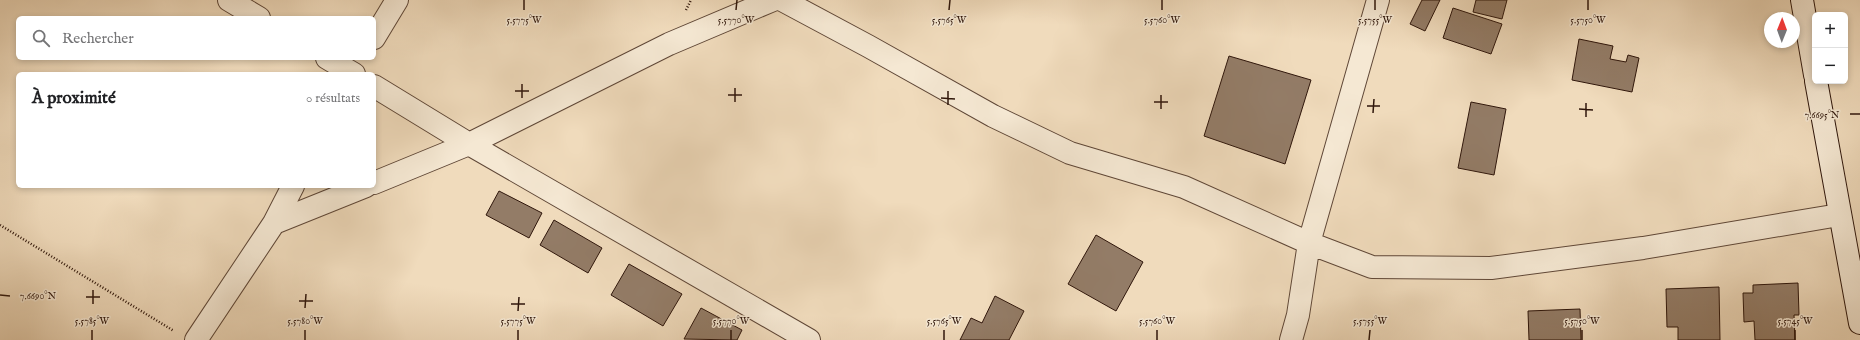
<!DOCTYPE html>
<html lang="fr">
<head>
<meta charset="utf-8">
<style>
	:root { --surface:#fff; --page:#f2f2f2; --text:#202124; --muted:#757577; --line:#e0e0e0 }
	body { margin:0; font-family:"IM FELL English",serif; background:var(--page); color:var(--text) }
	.controls { position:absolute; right:12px; top:12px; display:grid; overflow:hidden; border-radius:6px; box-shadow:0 2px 6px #0003 }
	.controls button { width:36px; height:36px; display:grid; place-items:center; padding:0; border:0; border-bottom:1px solid var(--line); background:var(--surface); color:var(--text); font:20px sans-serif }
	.compass { position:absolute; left:1764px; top:12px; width:36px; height:36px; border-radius:50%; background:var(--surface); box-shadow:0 2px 6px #0003; rotate:1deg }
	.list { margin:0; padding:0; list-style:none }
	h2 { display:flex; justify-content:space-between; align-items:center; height:52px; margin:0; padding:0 16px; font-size:17px }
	h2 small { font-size:13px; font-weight:400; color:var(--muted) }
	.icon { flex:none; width:22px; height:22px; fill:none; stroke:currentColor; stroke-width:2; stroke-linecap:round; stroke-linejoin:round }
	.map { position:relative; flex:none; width:1860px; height:340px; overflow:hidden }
	.search { position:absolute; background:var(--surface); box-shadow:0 2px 6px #0003; left:16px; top:16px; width:360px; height:44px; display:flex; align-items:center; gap:10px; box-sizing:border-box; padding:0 14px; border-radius:6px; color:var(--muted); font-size:15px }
	.panel { position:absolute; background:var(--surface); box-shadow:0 2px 6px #0003; left:16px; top:72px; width:360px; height:116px; border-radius:6px }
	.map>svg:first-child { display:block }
</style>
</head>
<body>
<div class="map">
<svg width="1860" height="340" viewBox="0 0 1860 340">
	<rect width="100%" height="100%" fill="#f0dbbc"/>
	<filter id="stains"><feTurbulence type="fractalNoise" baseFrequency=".005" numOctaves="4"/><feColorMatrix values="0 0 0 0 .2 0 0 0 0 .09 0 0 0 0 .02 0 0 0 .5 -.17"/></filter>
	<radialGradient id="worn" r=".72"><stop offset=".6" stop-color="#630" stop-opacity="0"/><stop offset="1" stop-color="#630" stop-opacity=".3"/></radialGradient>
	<path fill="#937c67" stroke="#2f160b" d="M 1422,0 L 1440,0 L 1425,31 L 1410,24 Z
		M 1476,0 L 1507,0 L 1502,19 L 1473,12 Z
		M 1453,8 L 1502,24 L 1491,54 L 1443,38 Z
		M 1579,39 L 1613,46 L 1610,59 L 1626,62 L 1628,55 L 1639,58 L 1632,92 L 1572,80 Z
		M 1229,56 L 1311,80 L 1285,164 L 1204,136 Z
		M 1471,102 L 1506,109 L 1494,175 L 1458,168 Z
		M 499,191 L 542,213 L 529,238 L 486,215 Z
		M 554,220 L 602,248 L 588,273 L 540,245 Z
		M 1096,235 L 1143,262 L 1116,311 L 1068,284 Z
		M 629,264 L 682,294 L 663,326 L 611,295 Z
		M 1798,283 L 1799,315 L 1794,315 L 1795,340 L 1755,340 L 1754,321 L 1744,322 L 1743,293 L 1753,293 L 1753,285 Z
		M 1719,287 L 1720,340 L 1678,340 L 1678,327 L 1667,327 L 1666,289 Z
		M 995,296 L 1024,311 L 1009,340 L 960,340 L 971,318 L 982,323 Z
		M 701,308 L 742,330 L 737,340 L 684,339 Z
		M 1580,309 L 1581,340 L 1529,340 L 1528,311 Z"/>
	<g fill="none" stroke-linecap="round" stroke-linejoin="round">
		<g stroke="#5f4737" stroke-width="24">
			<path id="street" d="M 229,0 L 259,18
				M 782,0 L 868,46 L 993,116 L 1070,153 L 1184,187 L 1309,243 L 1372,267 L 1491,268 L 1643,248 L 1839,215
				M 374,38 L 397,0
				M 327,58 L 354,74
				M 374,86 L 469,144 L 809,340
				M 374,183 L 469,144 L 669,44 L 773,0
				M 274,223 L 366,186
				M 196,340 L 274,223 L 293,186
				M 1291,340 L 1298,315 L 1309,243 L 1378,0"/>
		</g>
		<g stroke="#2f160b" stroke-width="24">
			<path id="secondary" d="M 1802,0 L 1815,75
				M 1816,81 L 1860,323"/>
		</g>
		<path stroke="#2f160b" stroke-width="2.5" stroke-dasharray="1 2" stroke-linecap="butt" d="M 686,10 L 691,0
			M 0,225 L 174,331"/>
		<use href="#street" stroke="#f5e8d3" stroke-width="22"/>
		<use href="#secondary" stroke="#f5e8d3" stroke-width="22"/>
	</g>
	<path fill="none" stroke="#2f160b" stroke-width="1.5" d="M 524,10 L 524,0M 736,10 L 737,0M 949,10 L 950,0M 1162,10 L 1162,0M 1375,10 L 1375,0M 1588,10 L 1588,0M 515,91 L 529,91M 728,95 L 742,95M 522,98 L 522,84M 941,98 L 955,99M 735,102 L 735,88M 1154,102 L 1168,102M 948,105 L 948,91M 1367,106 L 1380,106M 1161,109 L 1161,95M 1579,109 L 1593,110M 1373,113 L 1374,99M 1850,114 L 1860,114M 1586,117 L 1586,103M 0,295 L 10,296M 86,297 L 100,297M 299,301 L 313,301M 93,304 L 93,290M 511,304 L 525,304M 305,308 L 306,294M 518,311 L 519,297M 92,340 L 92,330M 305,340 L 305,330M 518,340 L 518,330M 731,340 L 731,330M 944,340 L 944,330M 1157,340 L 1157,330M 1369,340 L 1370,330M 1582,340 L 1582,330M 1795,340 L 1795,330"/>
	<g font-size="10" text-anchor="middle" fill="#2f160b" stroke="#f5e8d3" stroke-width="3" stroke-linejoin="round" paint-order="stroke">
		<text x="524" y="23">5.5775°W</text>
		<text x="736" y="23">5.5770°W</text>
		<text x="949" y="23">5.5765°W</text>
		<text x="1162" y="23">5.5760°W</text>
		<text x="1375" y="23">5.5755°W</text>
		<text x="1588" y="23">5.5750°W</text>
		<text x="1822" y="118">7.6695°N</text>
		<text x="38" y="299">7.6690°N</text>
		<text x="92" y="324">5.5785°W</text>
		<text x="305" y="324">5.5780°W</text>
		<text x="518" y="324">5.5775°W</text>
		<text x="731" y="324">5.5770°W</text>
		<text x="944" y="324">5.5765°W</text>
		<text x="1157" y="324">5.5760°W</text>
		<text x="1370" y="324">5.5755°W</text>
		<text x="1582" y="324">5.5750°W</text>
		<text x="1795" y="324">5.5745°W</text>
	</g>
	<rect width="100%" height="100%" filter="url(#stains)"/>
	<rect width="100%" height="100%" fill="url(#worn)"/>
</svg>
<div class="controls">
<button>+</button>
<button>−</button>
</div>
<svg class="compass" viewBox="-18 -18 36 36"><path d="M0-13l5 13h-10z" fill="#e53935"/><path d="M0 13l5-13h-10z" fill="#757577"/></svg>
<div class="search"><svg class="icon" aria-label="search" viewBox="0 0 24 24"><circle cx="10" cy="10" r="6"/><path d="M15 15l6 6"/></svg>Rechercher</div>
<section class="panel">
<h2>À proximité<small>0 résultats</small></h2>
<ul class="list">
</ul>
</section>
</div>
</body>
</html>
